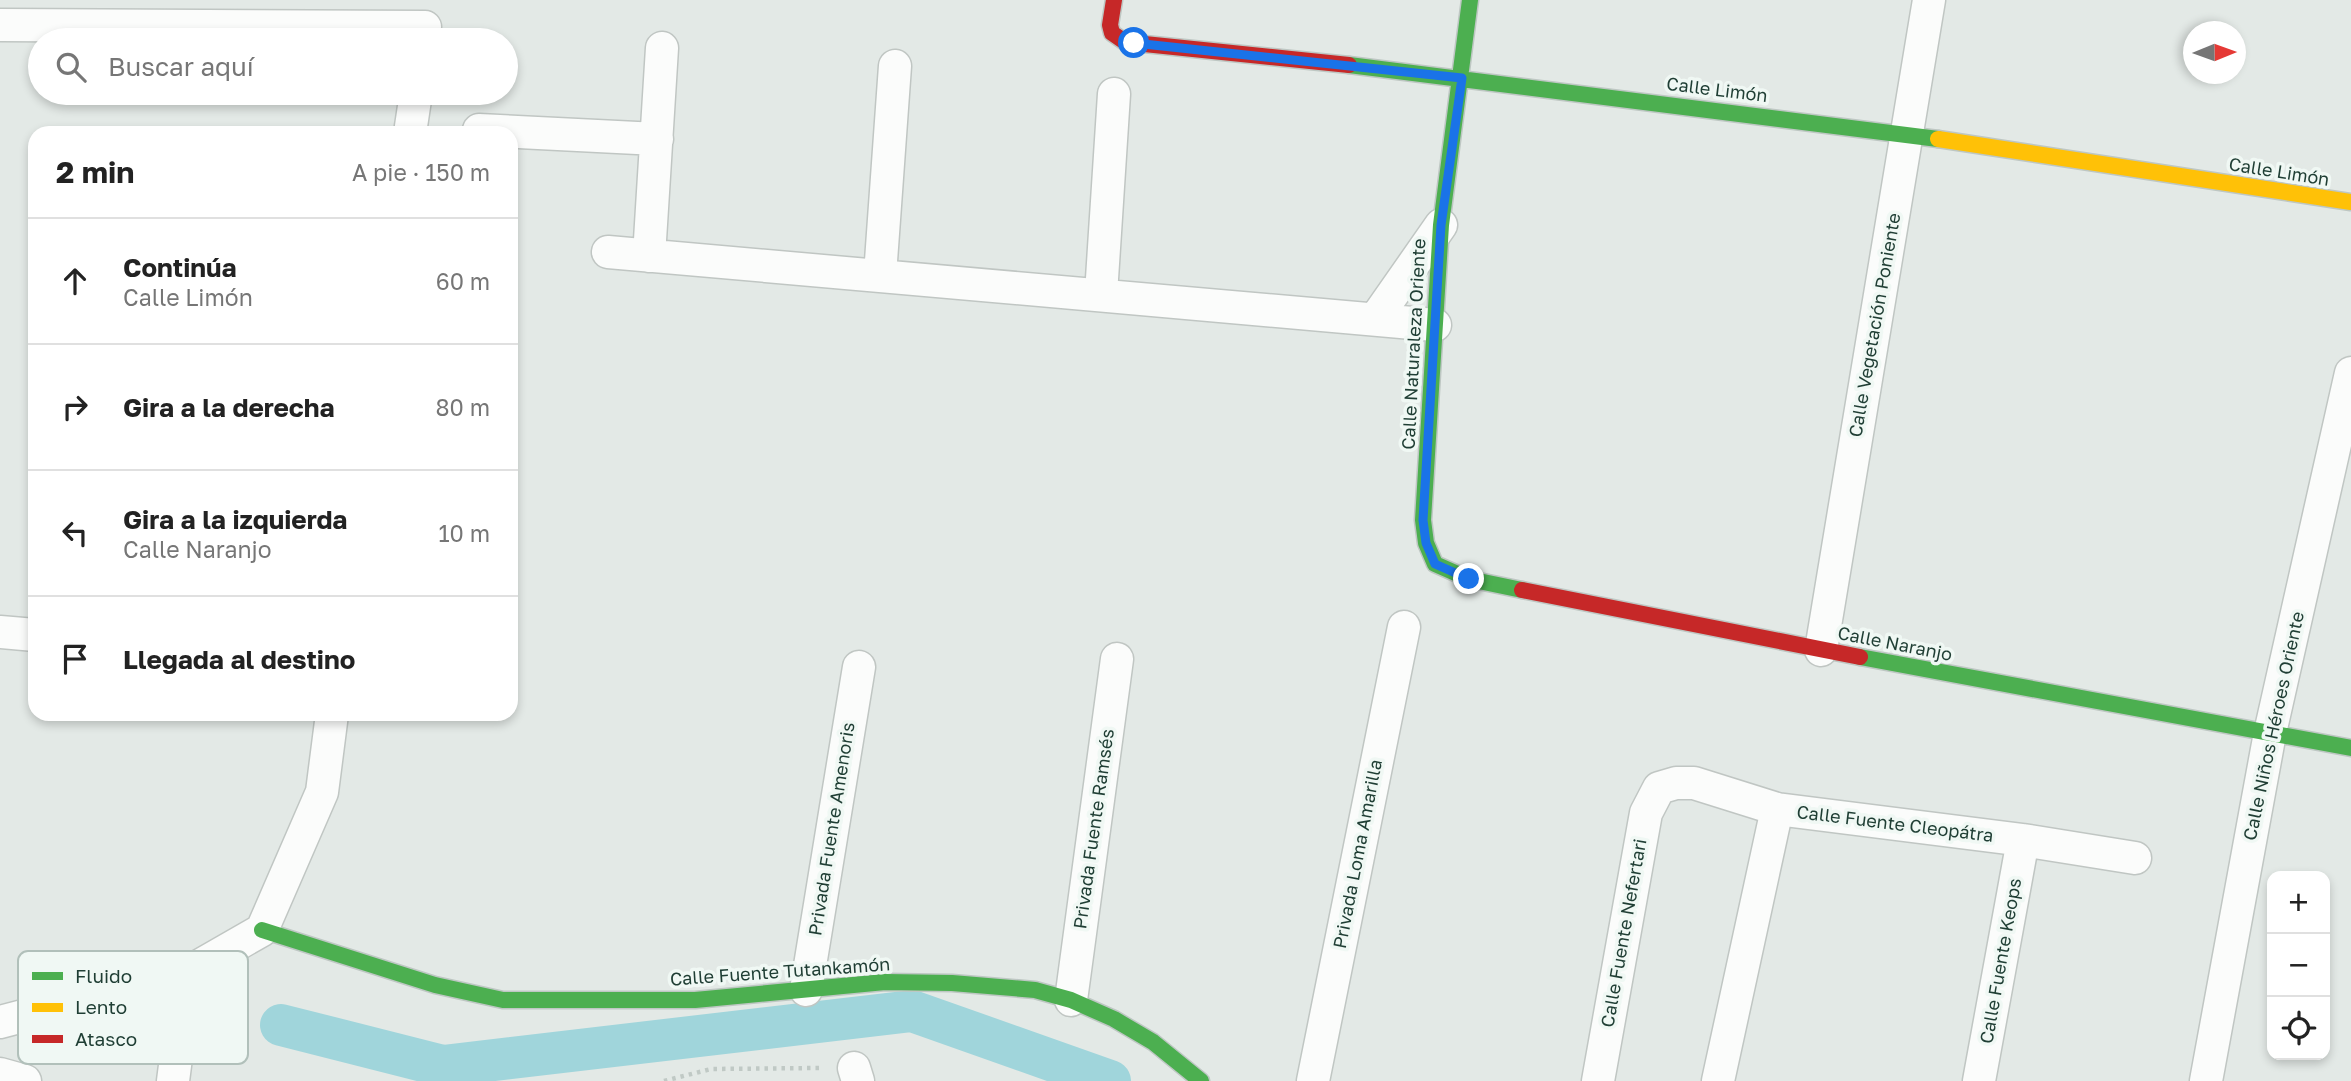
<!DOCTYPE html>
<html lang="es">
<head>
<meta charset="utf-8">
<style>
	:root { --surface:#fff; --page:#f2f2f2; --text:#222; --muted:#767676; --line:#e0e0e0 }
	body { margin:0; font-family:"Golos Text",sans-serif; background:var(--page); color:var(--text) }
	.controls { position:absolute; right:21px; bottom:21px; display:grid; overflow:hidden; border-radius:14px; box-shadow:0 4px 10px #0003 }
	.controls button { width:63px; height:63px; display:grid; place-items:center; padding:0; border:0; border-bottom:2px solid var(--line); background:var(--surface); color:var(--text); font:35px sans-serif }
	.compass { position:absolute; left:2183px; top:21px; width:63px; height:63px; border-radius:50%; background:var(--surface); box-shadow:0 4px 10px #0003; rotate:89deg }
	.stop { position:absolute; width:21px; height:21px; margin:-16px; border:5px solid #1a73e8; border-radius:50%; background:#fff }
	.stop.end { background:#1a73e8; border-color:#fff; box-shadow:0 2px 7px #0008 }
	.list { margin:0; padding:0; list-style:none }
	h2 { display:flex; justify-content:space-between; align-items:center; height:91px; margin:0; padding:0 28px; font-size:30px }
	h2 small { font-size:23px; font-weight:400; color:var(--muted) }
	.list li { display:grid; grid-template-columns:46px 1fr auto; gap:21px; align-items:center; box-sizing:border-box; height:126px; padding:0 28px; border-top:2px solid var(--line) }
	.list b { display:block; font-size:26px; white-space:nowrap }
	.list p { margin:0; font-size:23px; white-space:nowrap; color:var(--muted) }
	.list em { font-size:23px; font-style:normal; color:var(--muted) }
	.icon { flex:none; width:38px; height:38px; fill:none; stroke:currentColor; stroke-width:2; stroke-linecap:round; stroke-linejoin:round }
	.map { position:relative; flex:none; width:2351px; height:1081px; overflow:hidden }
	.search { position:absolute; background:var(--surface); box-shadow:0 4px 10px #0003; left:28px; top:28px; width:490px; height:77px; display:flex; align-items:center; gap:18px; box-sizing:border-box; padding:0 24px; border-radius:38px; color:var(--muted); font-size:26px }
	.panel { position:absolute; background:var(--surface); box-shadow:0 4px 10px #0003; left:28px; top:126px; width:490px; height:595px; border-radius:21px }
	.map>svg:first-child { display:block }
</style>
</head>
<body>
<div class="map">
<svg width="2351" height="1081" viewBox="0 0 2351 1081">
	<rect width="100%" height="100%" fill="#e3e9e6"/>
	<g fill="none" stroke-linecap="round" stroke-linejoin="round">
		<path stroke="#a0d5db" stroke-width="42" d="M 281,1025 L 443,1066 L 912,1011 L 1110,1081"/>
		<g stroke="#c0c6c3" stroke-width="35">
			<path id="street" d="M 0,25 L 425,27
				M 479,130 L 657,139
				M 410,133 L 416,93
				M 608,252 L 1435,325
				M 649,256 L 662,48
				M 880,275 L 895,66
				M 1101,294 L 1114,94
				M 1376,318 L 1441,225
				M 0,632 L 35,635
				M 1821,650 L 1929,0
				M 806,990 L 859,667
				M 1071,1000 L 1117,659
				M 0,1022 L 187,973 L 262,930 L 322,792 L 332,714
				M 854,1068 L 858,1081
				M 0,1074 L 25,1081
				M 173,1081 L 187,973
				M 1313,1081 L 1404,627
				M 1598,1081 L 1646,813 L 1659,788 L 1676,783 L 1694,783 L 1777,809 L 2023,840 L 2135,858
				M 1718,1081 L 1777,809
				M 1979,1081 L 2023,840
				M 2206,1081 L 2270,733 L 2351,373"/>
		</g>
		<g stroke="#bec7c3" stroke-width="19">
			<path id="fast" d="M 1470,0 L 1441,225 L 1423,520 L 1426,543 L 1435,564 L 1469,579 L 1522,590
				M 1349,65 L 1938,139
				M 1860,657 L 2351,748
				M 262,930 L 435,985 L 503,1000 L 695,1000 L 885,982 L 952,983 L 1035,990 L 1071,1000 L 1114,1019 L 1153,1042 L 1201,1081"/>
		</g>
		<g stroke="#bec7c3" stroke-width="19">
			<path id="slow" d="M 1938,139 L 2351,202"/>
		</g>
		<g stroke="#bec7c3" stroke-width="19">
			<path id="jam" d="M 1114,0 L 1110,25 L 1112,33 L 1125,42 L 1349,65
				M 1522,590 L 1860,657"/>
		</g>
		<path stroke="#c0c9c5" stroke-width="4.5" stroke-dasharray="3.5 5" stroke-linecap="butt" d="M 664,1081 L 711,1069 L 819,1068"/>
		<use href="#street" stroke="#fbfcfb" stroke-width="32"/>
		<use href="#fast" stroke="#4caf50" stroke-width="16"/>
		<use href="#slow" stroke="#ffc107" stroke-width="16"/>
		<use href="#jam" stroke="#c62828" stroke-width="16"/>
	</g>
	<g fill="none" stroke-linecap="round" stroke-linejoin="round">
		<path stroke="#1a73e8" stroke-width="9" d="M 1134,43 L 1462,78 L 1441,225 L 1423,520 L 1426,543 L 1435,564 L 1469,579"/>
	</g>
	<g text-anchor="middle" stroke-width="7" stroke-linejoin="round" paint-order="stroke">
		<g font-size="18" fill="#1f3e34" stroke="#f0f8f4">
			<text transform="translate(1717 90) rotate(7)" y="6">Calle Limón</text>
			<text transform="translate(2279 172) rotate(9)" y="6">Calle Limón</text>
			<text transform="translate(1875 325) rotate(-80)" y="6">Calle Vegetación Poniente</text>
			<text transform="translate(1414 344) rotate(-87)" y="6">Calle Naturaleza Oriente</text>
			<text transform="translate(1895 644) rotate(11)" y="6">Calle Naranjo</text>
			<text transform="translate(2274 726) rotate(-78)" y="6">Calle Niños Héroes Oriente</text>
			<text transform="translate(1895 824) rotate(7)" y="6">Calle Fuente Cleopátra</text>
			<text transform="translate(832 829) rotate(-81)" y="6">Privada Fuente Amenoris</text>
			<text transform="translate(1094 829) rotate(-82)" y="6">Privada Fuente Ramsés</text>
			<text transform="translate(1358 854) rotate(-79)" y="6">Privada Loma Amarilla</text>
			<text transform="translate(1624 933) rotate(-80)" y="6">Calle Fuente Nefertari</text>
			<text transform="translate(2001 961) rotate(-80)" y="6">Calle Fuente Keops</text>
			<text transform="translate(780 972) rotate(-4)" y="6">Calle Fuente Tutankamón</text>
		</g>
	</g>
	<rect x="18" y="951" width="230" height="113" rx="10" fill="#f0f8f4" stroke="#b1c0ba" stroke-width="2"/>
	<rect x="32" y="972" width="31" height="8" fill="#4caf50"/>
	<rect x="32" y="1003" width="31" height="9" fill="#ffc107"/>
	<rect x="32" y="1035" width="31" height="8" fill="#c62828"/>
	<g font-size="19" fill="#1f3e34">
		<text x="75" y="983">Fluido</text>
		<text x="75" y="1014">Lento</text>
		<text x="75" y="1046">Atasco</text>
	</g>
</svg>
<div class="controls">
<button>+</button>
<button>−</button>
<button><svg class="icon" aria-label="locate" viewBox="0 0 24 24"><circle cx="12" cy="12" r="6"/><path d="M12 2v4M12 18v4M2 12h4M18 12h4"/></svg></button>
</div>
<svg class="compass" viewBox="-18 -18 36 36"><path d="M0-13l5 13h-10z" fill="#e53935"/><path d="M0 13l5-13h-10z" fill="#767676"/></svg>
<div class="stop" style="left:1134px;top:43px"></div>
<div class="stop end" style="left:1469px;top:579px"></div>
<div class="search"><svg class="icon" aria-label="search" viewBox="0 0 24 24"><circle cx="10" cy="10" r="6"/><path d="M15 15l6 6"/></svg>Buscar aquí</div>
<section class="panel">
<h2>2 min<small>A pie · 150 m</small></h2>
<ul class="list">
<li><svg class="icon" aria-label="ahead" viewBox="0 0 24 24"><path d="M12 20V5M6 11l6-6 6 6"/></svg><div><b>Continúa</b><p>Calle Limón</p></div><em>60 m</em></li>
<li><svg class="icon" aria-label="right" viewBox="0 0 24 24"><path d="M7 20v-9h11M14 6l5 5-5 5"/></svg><div><b>Gira a la derecha</b></div><em>80 m</em></li>
<li><svg class="icon" aria-label="left" viewBox="0 0 24 24"><path d="M17 20v-9H6M10 6l-5 5 5 5"/></svg><div><b>Gira a la izquierda</b><p>Calle Naranjo</p></div><em>10 m</em></li>
<li><svg class="icon" aria-label="arrive" viewBox="0 0 24 24"><path d="M6 21V4h12l-3 4 3 4H6"/></svg><div><b>Llegada al destino</b></div></li>
</ul>
</section>
</div>
</body>
</html>
